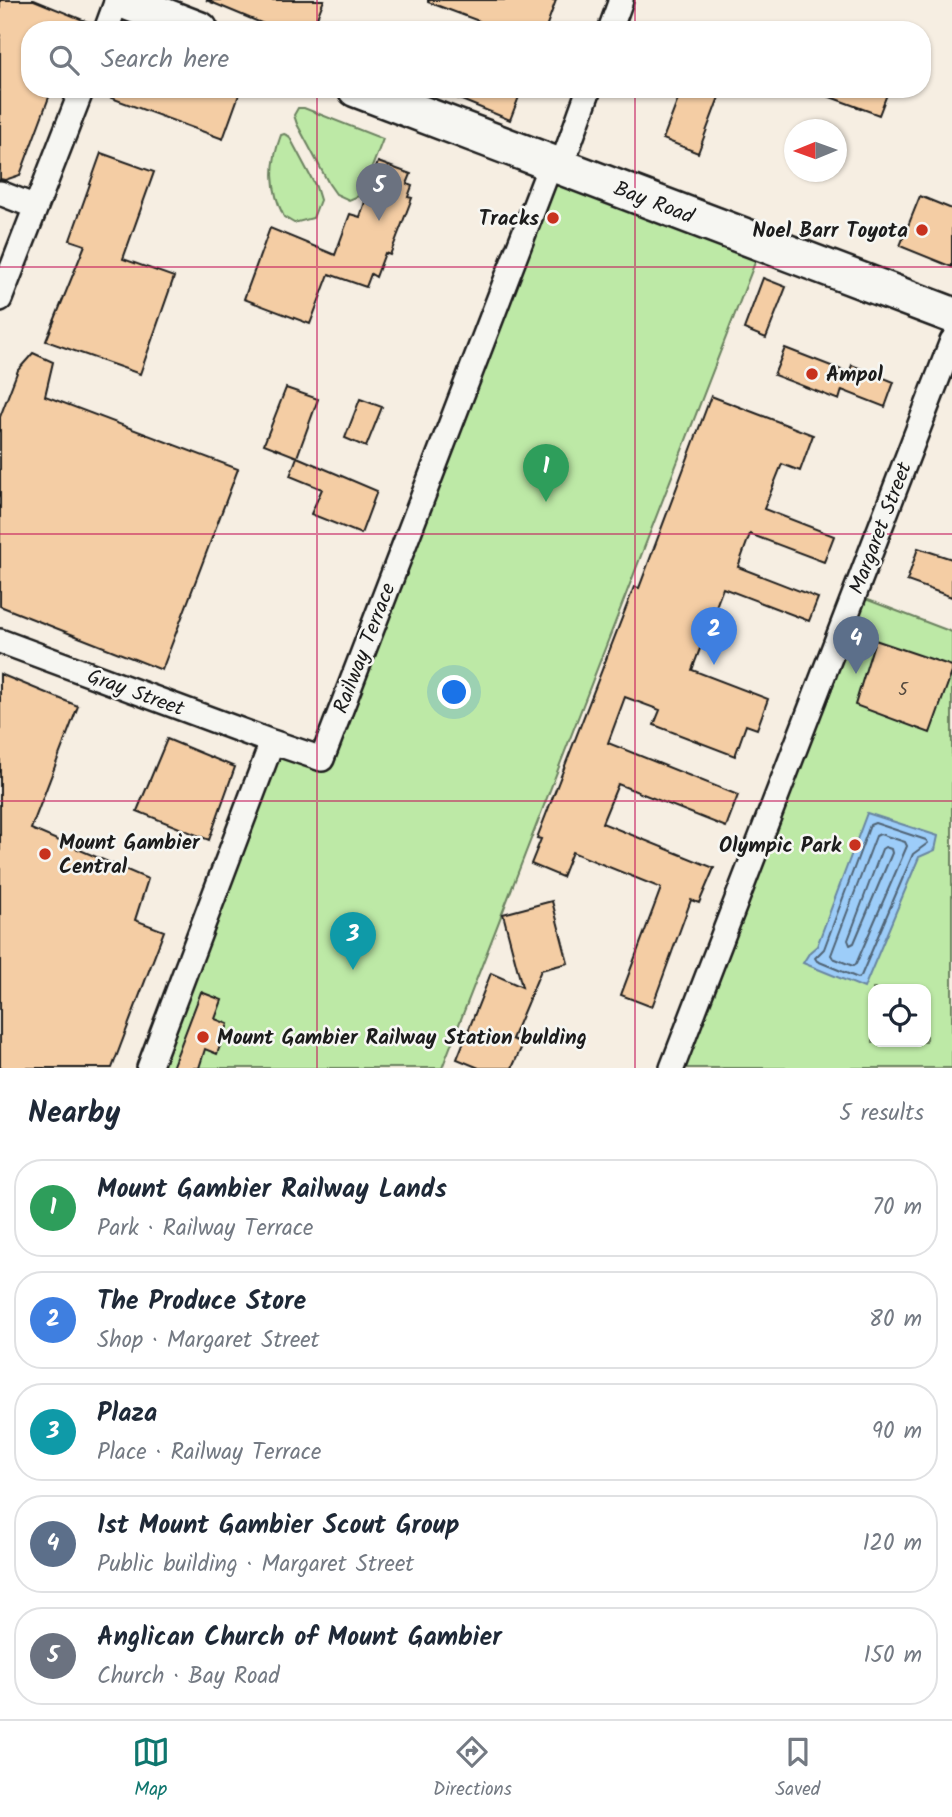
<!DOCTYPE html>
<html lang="en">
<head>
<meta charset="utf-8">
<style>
	:root { --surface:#fff; --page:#f2f2f3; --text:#1f2937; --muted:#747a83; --line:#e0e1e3; --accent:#0f766e }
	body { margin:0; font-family:Kalam,sans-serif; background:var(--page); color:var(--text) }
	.controls { position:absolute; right:21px; bottom:21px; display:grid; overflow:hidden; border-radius:14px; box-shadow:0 2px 5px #0004 }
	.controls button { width:63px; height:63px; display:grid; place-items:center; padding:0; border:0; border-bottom:2px solid var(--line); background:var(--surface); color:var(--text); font:35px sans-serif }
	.compass { position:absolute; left:784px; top:119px; width:63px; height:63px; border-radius:50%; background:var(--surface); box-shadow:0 2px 5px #0004; rotate:269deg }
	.you { position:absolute; left:455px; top:693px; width:24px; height:24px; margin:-18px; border:5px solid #fff; border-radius:50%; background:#1a73e8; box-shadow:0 0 0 10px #1a73e833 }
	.badge { display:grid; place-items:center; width:46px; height:46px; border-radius:50%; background:var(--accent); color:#fff; font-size:23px; font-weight:700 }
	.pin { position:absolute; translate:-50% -58px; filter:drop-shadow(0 2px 4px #0008) }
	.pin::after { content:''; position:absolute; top:37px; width:24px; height:21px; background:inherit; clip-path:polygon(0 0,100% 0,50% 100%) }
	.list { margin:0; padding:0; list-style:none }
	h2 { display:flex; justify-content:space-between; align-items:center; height:91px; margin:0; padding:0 28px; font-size:30px }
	h2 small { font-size:23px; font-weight:400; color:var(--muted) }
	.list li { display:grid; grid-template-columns:46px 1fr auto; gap:21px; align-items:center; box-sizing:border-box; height:98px; margin:0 14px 14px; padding:0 14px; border:2px solid var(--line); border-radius:28px }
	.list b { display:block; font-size:26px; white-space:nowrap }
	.list p { margin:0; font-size:23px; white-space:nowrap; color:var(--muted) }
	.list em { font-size:23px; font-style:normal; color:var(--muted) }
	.icon { flex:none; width:38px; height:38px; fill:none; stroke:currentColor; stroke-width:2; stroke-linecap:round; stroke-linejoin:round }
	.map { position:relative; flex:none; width:952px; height:1068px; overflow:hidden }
	.search { position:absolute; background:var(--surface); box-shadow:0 2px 5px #0004; left:21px; right:21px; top:21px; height:77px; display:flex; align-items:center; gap:18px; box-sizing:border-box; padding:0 24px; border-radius:28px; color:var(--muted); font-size:26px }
	.sheet { height:651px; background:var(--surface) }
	nav { display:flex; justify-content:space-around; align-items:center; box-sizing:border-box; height:98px; border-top:2px solid var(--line); background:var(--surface); font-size:19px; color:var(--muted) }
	nav a { display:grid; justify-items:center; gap:4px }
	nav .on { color:var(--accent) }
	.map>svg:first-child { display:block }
</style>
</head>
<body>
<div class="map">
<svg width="952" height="1068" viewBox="0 0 952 1068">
	<rect width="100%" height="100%" fill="#f6eee2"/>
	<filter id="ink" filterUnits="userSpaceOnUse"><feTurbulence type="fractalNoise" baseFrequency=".0143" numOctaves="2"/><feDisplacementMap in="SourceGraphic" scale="14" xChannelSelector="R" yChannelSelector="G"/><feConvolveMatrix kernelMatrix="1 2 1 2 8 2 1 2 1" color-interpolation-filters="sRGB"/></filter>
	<g filter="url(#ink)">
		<path fill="#bde9a6" stroke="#6c8261" stroke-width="2" fill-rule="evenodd" d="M 298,108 L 304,108 L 383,139 L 361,195 L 349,200 L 336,194 L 329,184 L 297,124 L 294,115 Z
			M 284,134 L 289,136 L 316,187 L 320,200 L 313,218 L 294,223 L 284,217 C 270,189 270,164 281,135 Z
			M 555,173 L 759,252 L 442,1068 L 162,1068 L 276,751 L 327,769 Z
			M 855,595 L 952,632 L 952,1068 L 672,1068 ZM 873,989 L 926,989 L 926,1042 L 873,1042 Z"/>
		<path fill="#9dcdf9" stroke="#6986a1" stroke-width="2" d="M 867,813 L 938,836 L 935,850 L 919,857 L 864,988 L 803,963 L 810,952 L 817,946 Z"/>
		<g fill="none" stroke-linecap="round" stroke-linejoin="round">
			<path stroke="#506374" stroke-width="2" d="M 875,823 L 926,840 L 928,843 L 913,854 L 861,976 L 858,978 L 817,961 L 815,958 L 824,949 L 870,825 Z
				M 880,834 L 905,842 L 907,846 L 856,964 L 853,966 L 833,958 L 831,955 L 876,836 Z
				M 885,847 L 891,849 L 892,853 L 854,943 L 850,945 L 848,940 L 882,849 Z"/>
		</g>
		<path fill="#f4cda4" stroke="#1c1c1c" stroke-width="2" d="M 0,0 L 34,0 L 93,24 L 92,30 L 30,30 L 30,89 L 52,89 L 20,175 L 5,180 L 0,179 Z
			M 206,0 L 324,0 L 312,30 L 278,30 Z
			M 428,0 L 556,0 L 545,30 L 475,30 L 479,21 L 428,2 Z
			M 96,89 L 241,89 L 223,139 L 95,92 Z
			M 435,89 L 522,89 L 510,120 Z
			M 682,89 L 700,89 L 719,97 L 698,153 L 663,139 Z
			M 814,89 L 889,89 L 879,115 L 814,91 Z
			M 101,153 L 154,172 L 123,259 L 174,277 L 140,374 L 46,341 L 85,245 L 70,240 Z
			M 378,162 L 411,174 L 407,184 L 412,186 L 408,197 L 412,198 L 390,255 L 385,253 L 376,277 L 371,274 L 366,287 L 329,274 L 310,324 L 244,299 L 270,228 L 335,255 L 350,214 L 360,217 Z
			M 920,196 L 952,209 L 952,267 L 900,246 Z
			M 763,278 L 786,287 L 766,338 L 744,329 Z
			M 785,348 L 849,373 L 852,365 L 894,382 L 885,407 L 842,390 L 839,400 L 774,375 Z
			M 33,353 L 53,362 L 45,396 L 238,469 L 162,670 L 0,606 L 0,417 L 18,370 Z
			M 286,388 L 318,399 L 297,457 L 264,444 Z
			M 711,396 L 813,435 L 800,471 L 782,464 L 764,509 L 834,536 L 824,562 L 750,534 L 738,567 L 818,598 L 809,621 L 723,588 L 692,670 L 768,699 L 757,729 L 746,725 L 735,756 L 654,725 L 660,710 L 625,697 L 608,743 L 738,795 L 726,827 L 618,784 L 602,823 L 714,868 L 699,903 L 691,900 L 652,1007 L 621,995 L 661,888 L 572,852 L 562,877 L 531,864 L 541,839 L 537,838 L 634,587 L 639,588 Z
			M 360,399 L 382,407 L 366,447 L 345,438 Z
			M 297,457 L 377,491 L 361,534 L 311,514 L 322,489 L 290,476 Z
			M 918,548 L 952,559 L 952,597 L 907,581 Z
			M 875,640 L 952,666 L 952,672 L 930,733 L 855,705 Z
			M 0,674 L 78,706 L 31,829 L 148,879 L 135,920 L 164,931 L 112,1068 L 0,1068 Z
			M 167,739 L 235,767 L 209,840 L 137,811 Z
			M 552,901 L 568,963 L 541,970 L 512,1039 L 523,1044 L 512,1068 L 479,1068 L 457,1059 L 491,973 L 522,987 L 503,914 Z
			M 201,992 L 222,1000 L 215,1019 L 228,1024 L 217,1054 L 205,1049 L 199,1068 L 172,1068 Z"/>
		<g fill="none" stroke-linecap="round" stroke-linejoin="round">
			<g stroke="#1c1c1c" stroke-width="28">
				<path id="minor" d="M 106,30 L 117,0
					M 610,30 L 621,0
					M 561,167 L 589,89
					M 0,193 L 36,207
					M 0,299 L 82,89
					M 0,641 L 272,742
					M 149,1068 L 272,742 L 322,759 L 551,163
					M 672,1068 L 952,341"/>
			</g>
			<g stroke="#1c1c1c" stroke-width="40">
				<path id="primary" d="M 122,0 L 200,30
					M 356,89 L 952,315"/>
			</g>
			<use href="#minor" stroke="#f6f6f2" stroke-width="23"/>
			<use href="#primary" stroke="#f6f6f2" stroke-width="35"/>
		</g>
	</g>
	<path fill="none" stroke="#c2185b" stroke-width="2" stroke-opacity="0.55" d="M 317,0 L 317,30M 635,0 L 635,30M 317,89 L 317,1068M 635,89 L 635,1068M 0,267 L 952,267M 0,534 L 952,534M 0,801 L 952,801"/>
	<g fill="#c8321e" stroke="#f6f6f2" stroke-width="2.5">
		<circle cx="553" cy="218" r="7"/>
		<circle cx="922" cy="230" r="7"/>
		<circle cx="812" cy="374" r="7"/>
		<circle cx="855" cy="845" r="7"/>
		<circle cx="45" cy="854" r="7"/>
		<circle cx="203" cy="1037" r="7"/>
	</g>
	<g text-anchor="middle" stroke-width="5" stroke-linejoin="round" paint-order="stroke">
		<g font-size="18" fill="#52483e">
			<text x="903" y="695">5</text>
		</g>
		<g font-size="21" fill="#1c1c1c" stroke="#f6f6f2">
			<text transform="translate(654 202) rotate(21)" y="7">Bay Road</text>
			<text transform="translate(880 528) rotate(-69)" y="7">Margaret Street</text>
			<text transform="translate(364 648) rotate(-69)" y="7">Railway Terrace</text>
			<text transform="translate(136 692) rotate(20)" y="7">Gray Street</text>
		</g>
		<g font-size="21" font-weight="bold" fill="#1c1c1c" stroke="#f6f6f2" text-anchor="end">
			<text x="539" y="225">Tracks</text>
			<text x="908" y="237">Noel Barr Toyota</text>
			<text x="826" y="381" text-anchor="start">Ampol</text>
			<text x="59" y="849" text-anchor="start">Mount Gambier<tspan x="59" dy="24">Central</tspan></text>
			<text x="841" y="852">Olympic Park</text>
			<text x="217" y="1044" text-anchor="start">Mount Gambier Railway Station bulding</text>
		</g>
	</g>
</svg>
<div class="controls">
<button><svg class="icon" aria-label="locate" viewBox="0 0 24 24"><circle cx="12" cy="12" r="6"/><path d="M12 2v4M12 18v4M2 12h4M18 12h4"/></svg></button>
</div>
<svg class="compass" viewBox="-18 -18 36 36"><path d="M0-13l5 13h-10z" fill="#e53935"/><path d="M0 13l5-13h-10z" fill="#747a83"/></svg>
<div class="you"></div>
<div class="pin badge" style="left:546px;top:502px;background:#2e9e5b">1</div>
<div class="pin badge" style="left:714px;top:665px;background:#3f7fe0">2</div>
<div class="pin badge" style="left:353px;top:970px;background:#0f9aa8">3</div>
<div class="pin badge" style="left:856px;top:674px;background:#5c6f8a">4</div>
<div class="pin badge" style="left:379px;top:221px;background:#6b7280">5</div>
<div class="search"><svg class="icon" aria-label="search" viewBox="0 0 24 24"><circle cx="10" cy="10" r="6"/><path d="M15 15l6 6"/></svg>Search here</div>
</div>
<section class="sheet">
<h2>Nearby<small>5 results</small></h2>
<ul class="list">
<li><span class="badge" style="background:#2e9e5b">1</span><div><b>Mount Gambier Railway Lands</b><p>Park · Railway Terrace</p></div><em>70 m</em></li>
<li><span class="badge" style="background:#3f7fe0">2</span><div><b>The Produce Store</b><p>Shop · Margaret Street</p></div><em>80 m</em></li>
<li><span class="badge" style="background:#0f9aa8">3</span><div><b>Plaza</b><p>Place · Railway Terrace</p></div><em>90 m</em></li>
<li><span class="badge" style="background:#5c6f8a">4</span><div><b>1st Mount Gambier Scout Group</b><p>Public building · Margaret Street</p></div><em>120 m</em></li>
<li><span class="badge" style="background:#6b7280">5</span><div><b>Anglican Church of Mount Gambier</b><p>Church · Bay Road</p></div><em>150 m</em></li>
</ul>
</section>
<nav>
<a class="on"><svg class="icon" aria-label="map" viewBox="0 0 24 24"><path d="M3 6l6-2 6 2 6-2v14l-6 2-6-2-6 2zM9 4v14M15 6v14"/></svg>Map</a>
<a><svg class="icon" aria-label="directions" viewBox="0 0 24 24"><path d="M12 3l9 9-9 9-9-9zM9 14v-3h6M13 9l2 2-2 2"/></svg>Directions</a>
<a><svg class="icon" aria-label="saved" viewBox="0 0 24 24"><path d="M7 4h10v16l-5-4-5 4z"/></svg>Saved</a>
</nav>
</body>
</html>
